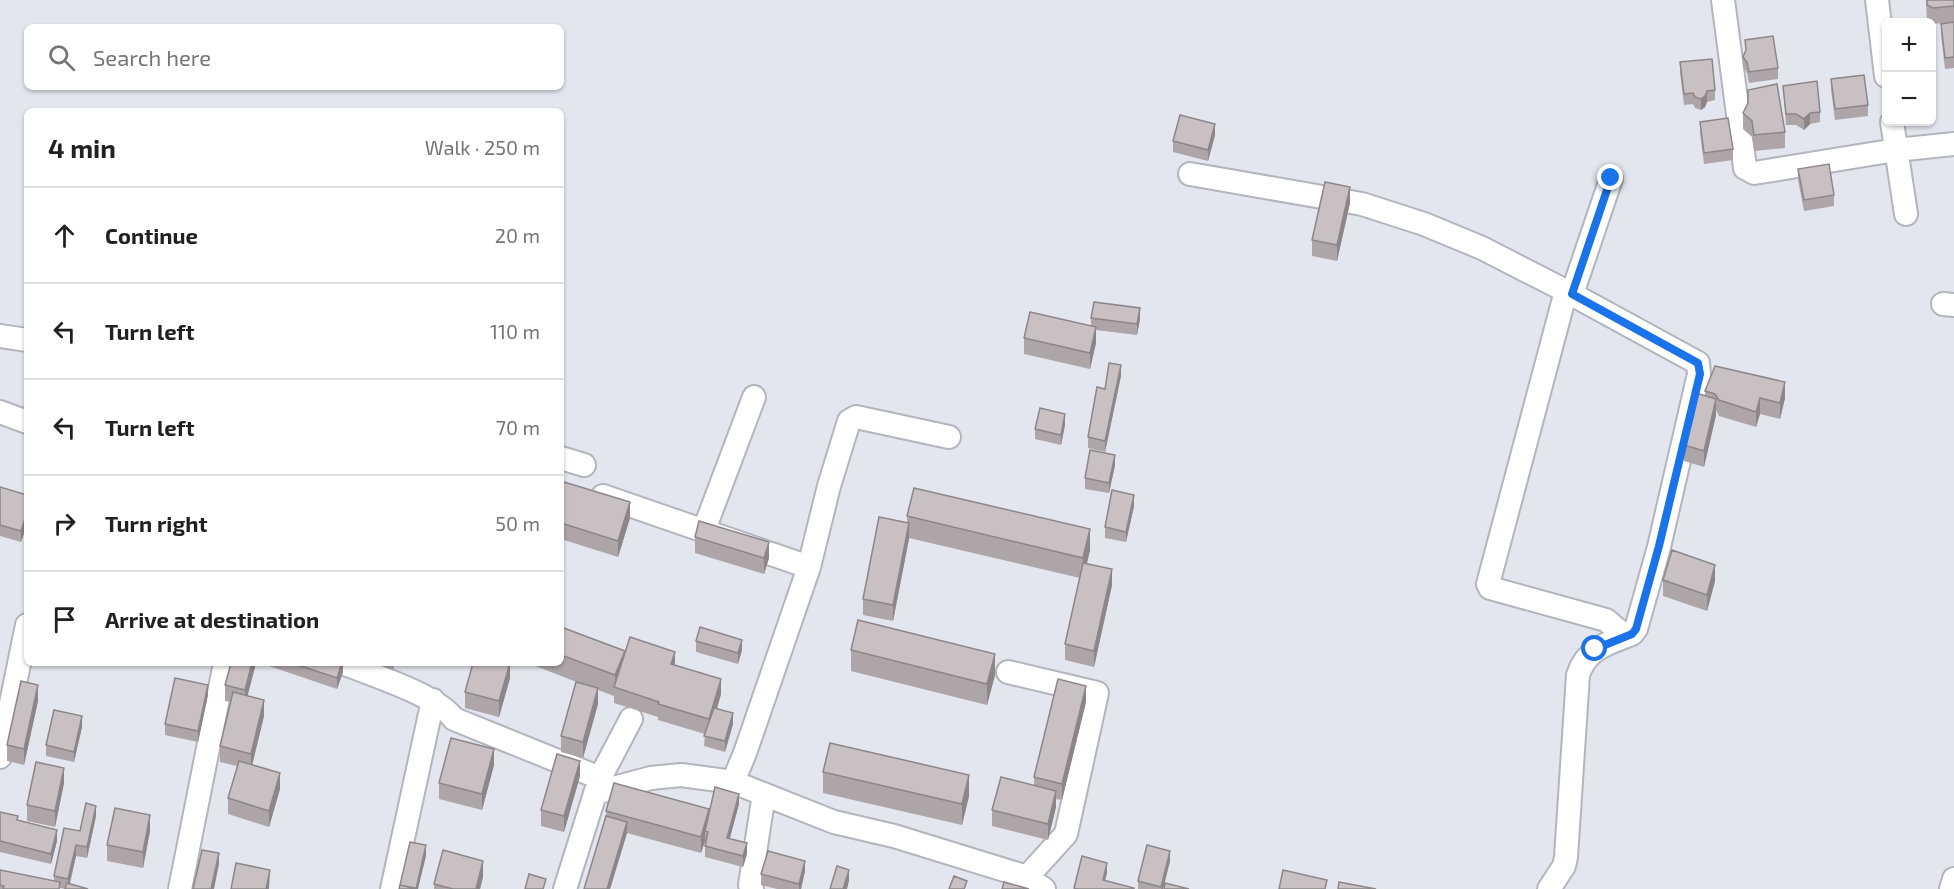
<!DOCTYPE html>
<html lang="en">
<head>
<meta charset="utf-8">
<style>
	:root { --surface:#fff; --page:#f2f2f2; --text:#202124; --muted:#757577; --line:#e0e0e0 }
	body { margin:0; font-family:"Exo 2",sans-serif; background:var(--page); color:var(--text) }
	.controls { position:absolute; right:18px; top:18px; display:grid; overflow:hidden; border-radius:9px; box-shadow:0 2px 4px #0004 }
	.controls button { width:54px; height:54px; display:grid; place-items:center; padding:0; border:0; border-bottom:2px solid var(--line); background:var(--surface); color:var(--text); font:30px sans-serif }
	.stop { position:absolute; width:18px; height:18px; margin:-14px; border:4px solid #1a73e8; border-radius:50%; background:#fff }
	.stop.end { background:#1a73e8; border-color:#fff; box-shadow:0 2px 6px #0008 }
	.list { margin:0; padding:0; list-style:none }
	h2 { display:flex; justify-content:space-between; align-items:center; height:78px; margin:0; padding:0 24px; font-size:26px }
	h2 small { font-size:20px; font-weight:400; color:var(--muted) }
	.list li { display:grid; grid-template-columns:39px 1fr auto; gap:18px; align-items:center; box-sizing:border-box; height:96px; padding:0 24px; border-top:2px solid var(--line) }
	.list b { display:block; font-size:22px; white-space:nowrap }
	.list em { font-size:20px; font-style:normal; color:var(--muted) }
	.icon { flex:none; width:33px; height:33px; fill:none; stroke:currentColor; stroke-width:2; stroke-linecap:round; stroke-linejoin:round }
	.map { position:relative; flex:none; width:1954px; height:889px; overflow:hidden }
	.search { position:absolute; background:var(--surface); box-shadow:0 2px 4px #0004; left:24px; top:24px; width:540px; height:66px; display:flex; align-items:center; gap:15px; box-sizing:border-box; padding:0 21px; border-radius:9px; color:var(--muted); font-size:22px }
	.panel { position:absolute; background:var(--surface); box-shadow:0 2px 4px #0004; left:24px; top:108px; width:540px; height:558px; border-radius:9px }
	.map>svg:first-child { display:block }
</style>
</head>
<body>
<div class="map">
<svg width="1954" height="889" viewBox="0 0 1954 889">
	<rect width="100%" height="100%" fill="#e3e6ef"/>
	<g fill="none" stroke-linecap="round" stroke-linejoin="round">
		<g stroke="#b3b5bd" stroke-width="26">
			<path id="minor" d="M 1723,0 L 1745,168 L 1754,173 L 1896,150 L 1954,144
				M 1877,0 L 1886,76
				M 1892,122 L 1906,214
				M 1190,174 L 1362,204 L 1424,224 L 1482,248 L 1566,291 L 1698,363 L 1699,374 L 1659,547 L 1636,629 L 1632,634 C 1608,643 1586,649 1578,675 L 1566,857 L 1564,866 L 1549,889
				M 1566,291 L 1488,584 L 1490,588 L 1606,620 L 1625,636
				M 1572,294 L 1611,179
				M 1943,304 L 1954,305
				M 0,336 L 27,340
				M 0,412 L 27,422
				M 561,458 L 584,465
				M 603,496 L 809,567 L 745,753 L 733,782
				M 704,530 L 754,397
				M 809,567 L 829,486 L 849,421 L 856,417 L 949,437
				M 343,663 C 374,676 435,694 454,719 L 600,778
				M 1008,672 L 1097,693 L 1066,834 L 1027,877
				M 0,757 L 27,625
				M 595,793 L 651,778 L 681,775 L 733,782 L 834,822 L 894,836 L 1027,877 L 1044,889
				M 180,889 L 225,663
				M 392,889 L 433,700
				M 565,889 L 600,778 L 631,719
				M 752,889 L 750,885 L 764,794
				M 1951,889 L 1954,879"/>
		</g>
		<use href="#minor" stroke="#fff" stroke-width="22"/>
	</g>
	<path fill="#ada5a8" d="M 1926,0 L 1954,0 L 1954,22 L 1933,24 L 1927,21 Z
		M 1954,22 L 1954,68 L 1945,69 L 1941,35 L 1941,24 Z
		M 1743,57 L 1778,68 L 1778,79 L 1749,83 L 1747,73 L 1743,67 Z
		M 1680,62 L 1715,90 L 1715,100 L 1707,102 L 1705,107 L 1701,110 L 1695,108 L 1693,104 L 1684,105 L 1680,73 Z
		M 1831,79 L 1868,105 L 1868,116 L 1835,120 L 1831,90 Z
		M 1783,86 L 1820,112 L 1820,122 L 1810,124 L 1804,130 L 1796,125 L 1786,125 Z
		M 1743,113 L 1785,132 L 1785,148 L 1754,151 L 1752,137 L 1743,129 Z
		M 1700,122 L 1733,149 L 1733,160 L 1704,164 L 1700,133 Z
		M 1215,135 L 1208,161 L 1173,152 L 1173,141 Z
		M 1798,169 L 1834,195 L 1834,206 L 1804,211 L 1798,180 Z
		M 1350,203 L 1337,261 L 1312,256 L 1312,240 Z
		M 1091,318 L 1140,319 L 1137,335 L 1096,330 L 1096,343 L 1090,369 L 1024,354 L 1024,338 L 1091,326 Z
		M 1121,376 L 1105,452 L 1088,448 L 1088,437 L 1105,389 Z
		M 1705,391 L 1785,398 L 1780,419 L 1760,414 L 1756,427 L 1719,416 L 1716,410 L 1716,415 L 1704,467 L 1684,461 L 1684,445 L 1705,396 Z
		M 1065,425 L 1061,445 L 1035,439 L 1035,429 Z
		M 1115,465 L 1109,493 L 1085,489 L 1085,478 Z
		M 0,487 L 27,495 L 27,524 L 21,542 L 0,536 Z
		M 561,492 L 630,518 L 618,557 L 561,539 Z
		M 1134,506 L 1126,542 L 1105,538 L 1105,527 Z
		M 907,516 L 1090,550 L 1087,564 L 1112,585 L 1094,667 L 1065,660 L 1065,644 L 1080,578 L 909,538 L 893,621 L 863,615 L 863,599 L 907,523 Z
		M 695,537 L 769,558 L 764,574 L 695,553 Z
		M 1663,580 L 1715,581 L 1707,611 L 1663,596 Z
		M 561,627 L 625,651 L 675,665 L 721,694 L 717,709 L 733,724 L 725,752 L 704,746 L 705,734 L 658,720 L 658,717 L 614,703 L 614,696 L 598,690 L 598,704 L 583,758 L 561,752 L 561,736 L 579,683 L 528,663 L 561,663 Z
		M 696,641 L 742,650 L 738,664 L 696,652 Z
		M 851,650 L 995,675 L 987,705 L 851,671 Z
		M 231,663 L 256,663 L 247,696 L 264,716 L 252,765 L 280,789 L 269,827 L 228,814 L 228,798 L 237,766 L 220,762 L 220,746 L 231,702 L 225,701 L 225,685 Z
		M 260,663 L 343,663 L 343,672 L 337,689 Z
		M 381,663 L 395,663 L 393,670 L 381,666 Z
		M 510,678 L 499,717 L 465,708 L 465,692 Z
		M 208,695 L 198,742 L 165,735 L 165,724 Z
		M 38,701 L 24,765 L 7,761 L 7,745 Z
		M 1086,702 L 1062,800 L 1056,799 L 1056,807 L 1048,840 L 992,826 L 992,810 L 1034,785 L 1034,777 Z
		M 82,727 L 74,762 L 46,756 L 46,745 Z
		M 494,765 L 482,810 L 439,799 L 439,783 Z
		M 823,772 L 969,796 L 962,825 L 823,793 Z
		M 580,776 L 564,832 L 541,826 L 541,810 Z
		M 64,783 L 55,827 L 27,821 L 27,805 Z
		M 739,804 L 730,838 L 747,854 L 743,867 L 705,857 L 705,846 L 706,842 L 705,841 L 701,853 L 627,833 L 610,889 L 584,889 L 606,816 L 606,811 L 709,809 Z
		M 0,812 L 57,841 L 51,864 L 0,852 Z
		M 96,816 L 87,858 L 76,856 L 70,884 L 88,889 L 65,889 L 60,888 L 60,889 L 0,889 L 0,873 L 54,881 L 54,876 L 80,831 Z
		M 150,831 L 143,868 L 107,861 L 107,845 Z
		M 1170,861 L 1163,889 L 1138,889 L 1138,881 Z
		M 805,871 L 801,889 L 777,889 L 761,885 L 761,874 Z
		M 483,877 L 480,889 L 434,889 L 434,884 Z"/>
	<path fill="#8d8688" d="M 1707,91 L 1707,102 L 1705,107 L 1701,110 L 1701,99 Z
		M 1810,113 L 1810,124 L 1804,130 L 1804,119 Z
		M 1215,124 L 1215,135 L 1208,161 L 1208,150 Z
		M 1350,187 L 1350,203 L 1337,261 L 1337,245 Z
		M 1140,308 L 1140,319 L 1137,335 L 1137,324 Z
		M 1096,327 L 1096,343 L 1090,369 L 1090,353 Z
		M 1121,365 L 1121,376 L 1105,452 L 1105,441 Z
		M 1785,382 L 1785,398 L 1780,419 L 1780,403 Z
		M 1760,398 L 1760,414 L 1756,427 L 1756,412 Z
		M 1716,399 L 1716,415 L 1704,467 L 1704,451 Z
		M 1065,414 L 1065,425 L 1061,445 L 1061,435 Z
		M 1115,455 L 1115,465 L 1109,493 L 1109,483 Z
		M 1134,495 L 1134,506 L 1126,542 L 1126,532 Z
		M 630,502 L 630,518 L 618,557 L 618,541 Z
		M 27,513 L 27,524 L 21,542 L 21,531 Z
		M 909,523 L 909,539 L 893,621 L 893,605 Z
		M 1090,529 L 1090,550 L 1083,579 L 1083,558 Z
		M 769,542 L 769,558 L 764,574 L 764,558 Z
		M 1715,565 L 1715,581 L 1707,611 L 1707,595 Z
		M 1112,569 L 1112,585 L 1094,667 L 1094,651 Z
		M 742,640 L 742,650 L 738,664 L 738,653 Z
		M 625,651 L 615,687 L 615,675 Z
		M 675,652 L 675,668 L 671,664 Z
		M 995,654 L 995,675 L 987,705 L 987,684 Z
		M 252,663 L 256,663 L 245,706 L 245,690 Z
		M 342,663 L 343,672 L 337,689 L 337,678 Z
		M 510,663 L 510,678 L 499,717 L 499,701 Z
		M 721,679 L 721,694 L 709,735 L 709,719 Z
		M 38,685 L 38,701 L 24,765 L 24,749 Z
		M 208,685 L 208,695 L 198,742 L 198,731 Z
		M 1086,686 L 1086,702 L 1062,800 L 1062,784 Z
		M 598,688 L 598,704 L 583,758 L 583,742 Z
		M 264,700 L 264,716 L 251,770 L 251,754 Z
		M 733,713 L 733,724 L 725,752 L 725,741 Z
		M 82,716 L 82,727 L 74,762 L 74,752 Z
		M 494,749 L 494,765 L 482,810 L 482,794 Z
		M 580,761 L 580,776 L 564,832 L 564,816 Z
		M 64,768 L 64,783 L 55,827 L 55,811 Z
		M 280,773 L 280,789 L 269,827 L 269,811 Z
		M 969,775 L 969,796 L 962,825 L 962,804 Z
		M 1056,791 L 1056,807 L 1048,840 L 1048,824 Z
		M 739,794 L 739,804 L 727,848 L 727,838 Z
		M 96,806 L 96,816 L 87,858 L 87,847 Z
		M 709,809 L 705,831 L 705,841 L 701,853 L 701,837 Z
		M 150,815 L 150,831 L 143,868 L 143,852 Z
		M 627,822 L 627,833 L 610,889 L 607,889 Z
		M 57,830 L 57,841 L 51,864 L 51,854 Z
		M 747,843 L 747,854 L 743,867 L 743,856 Z
		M 76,845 L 76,856 L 68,889 L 68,879 Z
		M 426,845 L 426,856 L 418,889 L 416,889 Z
		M 1170,851 L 1170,861 L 1163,889 L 1161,889 Z
		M 219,853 L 219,864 L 214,889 L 211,889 Z
		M 483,861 L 483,877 L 480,889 L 476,889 Z
		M 805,861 L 805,871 L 801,889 L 799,889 L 799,884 Z
		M 1107,863 L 1107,873 L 1103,889 L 1103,880 Z
		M 270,870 L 269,889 L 266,889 Z
		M 849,870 L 849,881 L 847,889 L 843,889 Z"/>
	<path fill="#c9c0c3" stroke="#8d8688" stroke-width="1.5" d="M 1927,0 L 1954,0 L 1954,6 L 1933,8 L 1927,5 Z
		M 1954,22 L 1954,57 L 1945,58 L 1941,24 Z
		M 1773,36 L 1778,68 L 1749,72 L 1747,62 L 1743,57 L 1746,50 L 1745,40 Z
		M 1712,59 L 1715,90 L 1707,91 L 1705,96 L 1701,99 L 1695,97 L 1693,93 L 1684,94 L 1680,62 Z
		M 1864,75 L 1868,105 L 1835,109 L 1831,79 Z
		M 1817,81 L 1820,112 L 1810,113 L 1804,119 L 1796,114 L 1786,114 L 1783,86 Z
		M 1777,84 L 1785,132 L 1754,135 L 1752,121 L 1743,113 L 1748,103 L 1748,90 Z
		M 1180,115 L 1215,124 L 1208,150 L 1173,141 Z
		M 1728,118 L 1733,149 L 1704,153 L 1700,122 Z
		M 1829,164 L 1834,195 L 1804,200 L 1798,169 Z
		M 1325,182 L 1350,187 L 1337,245 L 1312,240 Z
		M 1094,302 L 1140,308 L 1137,324 L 1091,318 Z
		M 1030,312 L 1096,327 L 1090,353 L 1024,338 Z
		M 1109,363 L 1121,365 L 1105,441 L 1088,437 L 1097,387 L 1105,389 Z
		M 1715,366 L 1785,382 L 1780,403 L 1760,398 L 1756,412 L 1719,400 L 1715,394 L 1705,391 Z
		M 1696,393 L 1716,399 L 1704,451 L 1684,445 Z
		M 1040,408 L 1065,414 L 1061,435 L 1035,429 Z
		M 1090,450 L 1115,455 L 1109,483 L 1085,478 Z
		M 564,482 L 630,502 L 618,541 L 561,523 L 561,492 Z
		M 0,487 L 27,495 L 27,513 L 21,531 L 0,525 Z
		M 914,488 L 1090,529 L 1083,558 L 907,516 Z
		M 1112,490 L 1134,495 L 1126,532 L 1105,527 Z
		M 879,517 L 909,523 L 893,605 L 863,599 Z
		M 699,521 L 769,542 L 764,558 L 695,537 Z
		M 1672,550 L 1715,565 L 1707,595 L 1663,580 Z
		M 1083,563 L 1112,569 L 1094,651 L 1065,644 Z
		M 858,620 L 995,654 L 987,684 L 851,650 Z
		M 561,627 L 625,651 L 615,675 L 561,655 Z
		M 700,627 L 742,640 L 738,653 L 696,641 Z
		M 630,637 L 675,652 L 671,664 L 721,679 L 709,719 L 658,704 L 659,702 L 614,687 Z
		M 231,663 L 252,663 L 245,690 L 225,685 Z
		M 292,663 L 342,663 L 337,678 Z
		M 473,663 L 510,663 L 499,701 L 465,692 Z
		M 175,678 L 208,685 L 198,731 L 165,724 Z
		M 1058,679 L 1086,686 L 1062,784 L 1034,777 Z
		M 21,681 L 38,685 L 24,749 L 7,745 Z
		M 576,682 L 598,688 L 583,742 L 561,736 Z
		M 233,692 L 264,700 L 251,754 L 220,746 Z
		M 714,708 L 733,713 L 725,741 L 704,736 Z
		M 54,710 L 82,716 L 74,752 L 46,745 Z
		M 451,738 L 494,749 L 482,794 L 439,783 Z
		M 830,743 L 969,775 L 962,804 L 823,772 Z
		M 557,754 L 580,761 L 564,816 L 541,810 Z
		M 239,761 L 280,773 L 269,811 L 228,798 Z
		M 36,762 L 64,768 L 55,811 L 27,805 Z
		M 1001,777 L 1056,791 L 1048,824 L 992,810 Z
		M 614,783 L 709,809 L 701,837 L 606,811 Z
		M 715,787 L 739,794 L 727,838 L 747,843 L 743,856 L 705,846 L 708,832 L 705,831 Z
		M 86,803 L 96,806 L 87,847 L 76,845 L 68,879 L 54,876 L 64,828 L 80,831 Z
		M 115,808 L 150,815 L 143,852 L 107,845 Z
		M 0,812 L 18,816 L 17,820 L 57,830 L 51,854 L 0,841 Z
		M 606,816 L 627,822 L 607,889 L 584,889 Z
		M 410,842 L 426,845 L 416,889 L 400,885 Z
		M 1147,845 L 1170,851 L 1161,887 L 1138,881 Z
		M 202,850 L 219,853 L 211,889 L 193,889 Z
		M 443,850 L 483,861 L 476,889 L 453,889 L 434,884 Z
		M 768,851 L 805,861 L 799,884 L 761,874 Z
		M 1082,856 L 1107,863 L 1103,880 L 1134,888 L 1134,889 L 1077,889 L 1074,888 Z
		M 236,863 L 270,870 L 266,889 L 231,889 Z
		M 837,866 L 849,870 L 843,889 L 830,889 Z
		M 0,870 L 60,882 L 59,889 L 3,889 L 4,886 L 0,885 Z
		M 1283,870 L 1327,880 L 1325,889 L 1279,889 Z
		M 529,874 L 546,879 L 543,889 L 525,889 Z
		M 954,876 L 967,881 L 964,889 L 949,889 Z
		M 1004,882 L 1029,889 L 1002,889 Z
		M 1339,882 L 1376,889 L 1338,889 Z
		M 67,883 L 88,889 L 65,889 Z
		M 1165,883 L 1189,889 L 1164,889 Z
		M 400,885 L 415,888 L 415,889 L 399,889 Z"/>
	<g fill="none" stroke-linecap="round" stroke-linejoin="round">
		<path stroke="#1a73e8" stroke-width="8" d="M 1595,649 L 1632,634 L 1636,629 L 1659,546 L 1700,374 L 1698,363 L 1572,294 L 1611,178"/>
	</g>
</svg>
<div class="controls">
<button>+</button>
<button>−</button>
</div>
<div class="stop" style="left:1595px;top:649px"></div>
<div class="stop end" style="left:1611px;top:178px"></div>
<div class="search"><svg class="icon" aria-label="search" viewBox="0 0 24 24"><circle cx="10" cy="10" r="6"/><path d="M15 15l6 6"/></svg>Search here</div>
<section class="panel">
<h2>4 min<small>Walk · 250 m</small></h2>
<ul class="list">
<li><svg class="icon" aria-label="ahead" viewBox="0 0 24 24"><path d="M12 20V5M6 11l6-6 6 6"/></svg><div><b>Continue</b></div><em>20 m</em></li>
<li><svg class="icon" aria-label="left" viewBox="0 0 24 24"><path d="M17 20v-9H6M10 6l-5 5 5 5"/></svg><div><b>Turn left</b></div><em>110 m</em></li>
<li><svg class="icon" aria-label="left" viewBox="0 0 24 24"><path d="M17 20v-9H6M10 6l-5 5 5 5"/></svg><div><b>Turn left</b></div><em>70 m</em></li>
<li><svg class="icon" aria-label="right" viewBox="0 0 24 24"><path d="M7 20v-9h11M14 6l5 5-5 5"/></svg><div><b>Turn right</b></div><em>50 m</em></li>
<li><svg class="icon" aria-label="arrive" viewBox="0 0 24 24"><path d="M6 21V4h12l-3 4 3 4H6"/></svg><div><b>Arrive at destination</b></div></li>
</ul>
</section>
</div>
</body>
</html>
